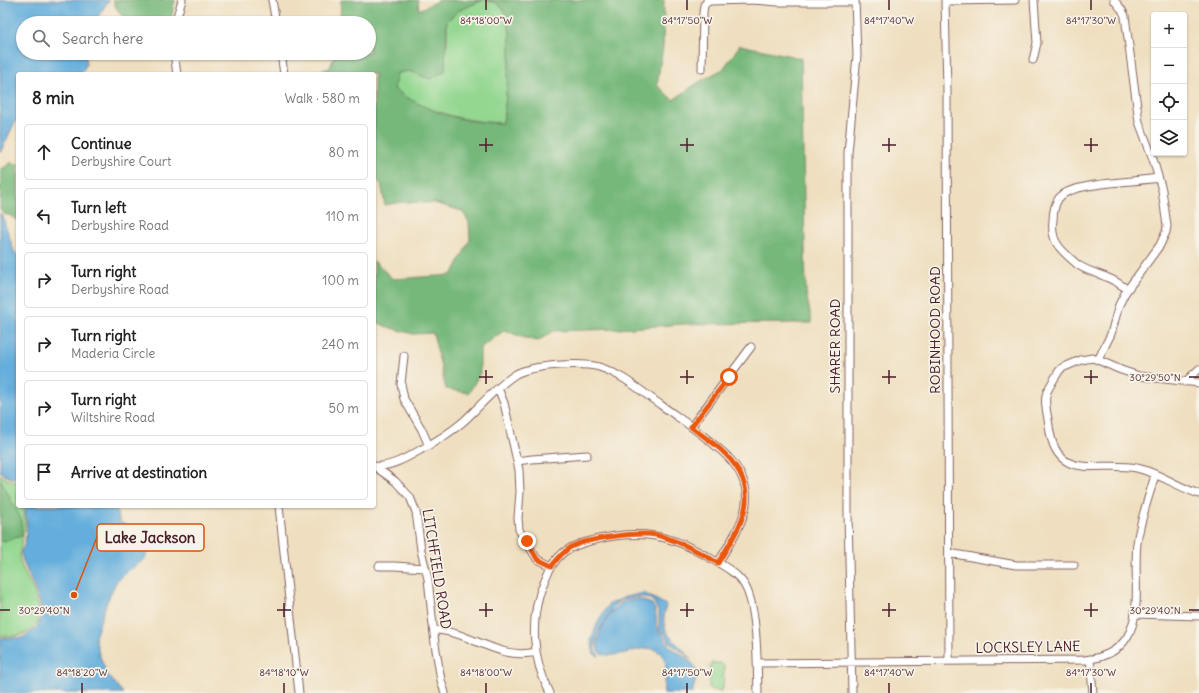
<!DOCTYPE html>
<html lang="en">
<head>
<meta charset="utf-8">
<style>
	:root { --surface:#fff; --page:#f6f6f6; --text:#222; --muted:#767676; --line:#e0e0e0 }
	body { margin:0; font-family:Delius,sans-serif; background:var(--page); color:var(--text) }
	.controls { position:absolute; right:12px; top:12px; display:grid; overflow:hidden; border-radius:4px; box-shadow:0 1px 3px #0004 }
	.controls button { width:36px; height:36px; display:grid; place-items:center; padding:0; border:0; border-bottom:1px solid var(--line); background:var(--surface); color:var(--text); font:20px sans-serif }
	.stop { position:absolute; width:12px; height:12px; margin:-9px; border:3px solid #ea580c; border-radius:50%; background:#fff }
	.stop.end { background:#ea580c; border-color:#fff; box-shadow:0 1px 4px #0008 }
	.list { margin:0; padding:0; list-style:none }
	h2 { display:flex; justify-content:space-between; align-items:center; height:52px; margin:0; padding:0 16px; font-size:17px }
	h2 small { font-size:13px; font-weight:400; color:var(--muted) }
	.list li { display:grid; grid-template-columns:26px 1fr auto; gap:12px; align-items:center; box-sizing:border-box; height:56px; margin:0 8px 8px; padding:0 8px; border:1px solid var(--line); border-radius:4px }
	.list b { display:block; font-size:15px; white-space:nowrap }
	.list p { margin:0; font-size:13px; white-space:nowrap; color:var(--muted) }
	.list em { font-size:13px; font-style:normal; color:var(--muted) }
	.icon { flex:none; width:22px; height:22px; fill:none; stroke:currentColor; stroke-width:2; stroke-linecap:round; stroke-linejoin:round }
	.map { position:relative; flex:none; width:1199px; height:693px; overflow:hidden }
	.search { position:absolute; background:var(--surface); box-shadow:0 1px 3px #0004; left:16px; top:16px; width:360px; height:44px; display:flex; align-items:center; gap:10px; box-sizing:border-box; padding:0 14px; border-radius:22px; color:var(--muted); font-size:15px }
	.panel { position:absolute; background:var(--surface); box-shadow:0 1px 3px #0004; left:16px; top:72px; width:360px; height:436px; border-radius:4px }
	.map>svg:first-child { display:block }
</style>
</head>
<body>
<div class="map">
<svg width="1199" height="693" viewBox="0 0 1199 693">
	<rect width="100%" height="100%" fill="#f7f3e8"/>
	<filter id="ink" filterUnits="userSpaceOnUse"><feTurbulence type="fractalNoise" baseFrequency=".025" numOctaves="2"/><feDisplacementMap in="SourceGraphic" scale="8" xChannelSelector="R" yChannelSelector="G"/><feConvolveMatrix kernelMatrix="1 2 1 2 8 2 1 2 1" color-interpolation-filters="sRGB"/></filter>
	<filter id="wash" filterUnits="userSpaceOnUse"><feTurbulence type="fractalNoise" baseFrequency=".012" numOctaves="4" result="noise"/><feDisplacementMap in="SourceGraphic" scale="16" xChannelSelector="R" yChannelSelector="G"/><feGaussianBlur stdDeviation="0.9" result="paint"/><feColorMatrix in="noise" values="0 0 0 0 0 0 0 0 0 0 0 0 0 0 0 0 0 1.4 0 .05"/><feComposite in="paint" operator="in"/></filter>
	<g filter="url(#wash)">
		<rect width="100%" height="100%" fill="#efdfc0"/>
		<path fill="#93d790" stroke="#6e7b5e" d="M 483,0 L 495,2 L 504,10 L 510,32 L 510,57 L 503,123 C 473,122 442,116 415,102 C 408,99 401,93 394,89 L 397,73 L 409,71 L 430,79 L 447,44 L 447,21 L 458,11 Z
			M 0,474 L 6,479 L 16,482 L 18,487 L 18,506 L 23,506 C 24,512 25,518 25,524 C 24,536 18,551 20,561 C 27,583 59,622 21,635 C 15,637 6,636 0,636 L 0,542 L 12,539 L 11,500 L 0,479 Z
			M 712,663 L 721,663 L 724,666 L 723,688 L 721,691 L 711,690 L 709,688 L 710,666 Z"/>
		<path fill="#76b87a" stroke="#606c52" d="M 113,0 L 175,0 L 170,23 C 144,23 123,30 113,0 Z
			M 341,0 L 418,0 L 419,10 L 439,0 L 483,0 L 458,11 L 447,21 L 445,71 L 430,79 L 409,71 L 397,73 L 394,89 C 425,111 465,124 503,123 L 510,57 L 510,32 L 504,10 L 495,2 L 485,0 L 664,0 L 663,47 L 657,85 L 673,100 L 699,82 L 723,69 L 740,45 L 801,58 L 806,292 L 812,323 L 683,324 L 618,329 L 553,331 L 538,341 L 521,337 L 505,330 L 480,348 L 480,373 L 469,393 L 446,389 L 433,333 L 413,334 L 387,327 L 375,321 L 374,261 L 393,279 L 452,275 L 470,240 L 469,222 L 462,211 L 435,203 L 401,202 L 385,205 L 381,184 L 374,177 L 374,74 L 307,74 L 330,68 L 335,53 L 369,53 L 369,23 L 340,23 Z
			M 10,163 L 18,164 L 18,221 L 9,215 L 3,214 L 0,209 L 1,168 L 4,168 Z
			M 0,479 L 21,519 L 22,536 L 0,542 Z"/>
		<path fill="#63aedc" stroke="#566684" d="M 0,0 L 109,0 L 97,18 L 96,23 L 23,23 L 23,53 L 86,53 L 86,65 L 81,74 L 18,74 L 18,116 L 0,153 Z
			M 0,213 L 3,218 L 14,251 L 18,256 L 18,480 L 6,476 L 0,471 Z
			M 25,506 L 115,506 L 120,522 C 139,532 148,522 151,549 L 144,560 L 125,573 L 116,582 L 106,604 L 95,637 L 99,654 L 107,674 L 123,693 L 0,693 L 0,638 L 22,638 L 36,629 L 42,616 L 40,602 L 23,561 L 21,552 L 25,543 L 27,524 Z
			M 644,593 L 666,605 C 665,611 663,619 664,624 C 667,639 684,648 691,659 L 668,641 L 665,634 L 660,631 L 659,628 L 659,613 L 654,602 L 650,599 L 638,597 L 620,600 L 613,607 L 597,635 L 594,649 L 599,656 L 594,654 L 591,640 L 597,624 L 608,605 L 625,597 Z
			M 638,599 L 652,604 C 659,614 654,622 658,630 C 660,635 658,631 662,634 C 664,636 665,640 666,642 C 675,654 694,658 697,672 C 698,680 692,686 693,693 L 664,693 C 662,679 672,663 659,652 C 646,641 620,660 602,654 C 586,649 612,608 620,603 C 625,600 633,600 638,599 Z"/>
	</g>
	<g filter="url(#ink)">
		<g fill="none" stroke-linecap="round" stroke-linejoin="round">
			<g stroke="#84625f" stroke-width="9">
				<path id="minor" d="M 272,0 L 276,23
					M 707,0 L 709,1 L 753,0 L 778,2 L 855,2
					M 945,0 L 947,91 L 949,661
					M 945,1 L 1015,0
					M 175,23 L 182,0
					M 174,53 L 177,74
					M 281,53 L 284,74
					M 1033,60 L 1037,43 L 1034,0
					M 702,69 L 703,13 L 704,5 L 709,1
					M 1127,289 C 1120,284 1114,280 1106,277 C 1097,273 1087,271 1078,265 C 1062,251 1050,243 1053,220 C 1053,213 1055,202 1060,197 C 1073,182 1138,182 1158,178
					M 404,356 L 401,384 L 404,399 L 422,430 L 429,446
					M 1098,360 L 1111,334 L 1119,305 L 1125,293 L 1160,245 L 1166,232 L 1167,226 L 1162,190 L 1153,159 L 1139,122 L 1125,16 L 1122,10 L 1114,0
					M 1185,382 L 1199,369
					M 1199,383 L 1139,376 L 1121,370 L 1098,360 L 1092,358 L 1081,360 L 1062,368 L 1059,371 C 1055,378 1050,385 1047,392 C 1043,401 1048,416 1049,426 C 1056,484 1096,460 1137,468 C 1159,473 1178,487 1199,494
					M 498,388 L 504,403 L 519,470 L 520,492 L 518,518 L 519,530 L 537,559 L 552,566
					M 691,427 L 751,347
					M 517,461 L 532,459 L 587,455
					M 374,466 C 390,468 408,457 422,449 C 437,441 451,432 464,421 C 481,405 497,386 516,374 C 533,365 581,362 599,367 C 622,374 642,392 661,405 C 683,421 709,438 728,457 C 764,495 740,526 718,563
					M 374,466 L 395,481 L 410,497 L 416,512 L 421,550 L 428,579 L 435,644 L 441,680 L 445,693
					M 279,506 L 299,693
					M 949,553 L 1016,565 L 1074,565
					M 379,566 L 394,566 L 425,568
					M 1136,614 L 1199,616
					M 434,630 C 471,631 497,661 536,652
					M 1090,659 L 1093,693
					M 757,663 L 1084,660 C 1153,653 1132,589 1137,543 C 1140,520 1149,497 1155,475
					M 550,693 C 532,659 529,618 544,582 C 548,571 554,560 564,552 C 573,545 583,543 594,540 C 640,529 670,534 710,558 C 722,565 738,573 745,586 C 758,609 757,665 758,693
					M 852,693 L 848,513 L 848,153 L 857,55 L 855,0"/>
			</g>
			<use href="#minor" stroke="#fff" stroke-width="7"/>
		</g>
	</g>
	<g fill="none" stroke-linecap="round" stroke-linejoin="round" filter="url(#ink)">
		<path stroke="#ea580c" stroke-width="5" d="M 527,541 L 537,559 L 552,566 C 557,559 563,552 571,547 C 588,538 638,532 656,535 C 678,540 698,551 718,563 C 744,521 765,489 720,449 C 711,441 700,434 691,427 L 729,377"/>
	</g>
	<path fill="none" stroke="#4a1f2b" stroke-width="1.5" d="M 486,0 L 486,10M 687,0 L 687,10M 889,0 L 889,10M 1091,0 L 1091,10M 486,138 L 486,152M 687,138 L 687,152M 889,138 L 889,152M 1091,138 L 1091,152M 479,145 L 493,145M 680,145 L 694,145M 882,145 L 896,145M 1084,145 L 1098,145M 486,370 L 486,384M 687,370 L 687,384M 889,370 L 889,384M 1091,370 L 1091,384M 479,377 L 493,377M 680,377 L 694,377M 882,377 L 896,377M 1084,377 L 1098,377M 1189,377 L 1199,377M 284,603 L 284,617M 486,603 L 486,617M 687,603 L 687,617M 889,603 L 889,617M 1091,603 L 1091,617M 0,610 L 10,610M 277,610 L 291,610M 479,610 L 493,610M 680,610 L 694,610M 882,610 L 896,610M 1084,610 L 1098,610M 1189,610 L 1199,610M 82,683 L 82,693M 284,683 L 284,693M 486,683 L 486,693M 687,683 L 687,693M 889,683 L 889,693M 1091,683 L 1091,693"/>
	<g text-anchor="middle" stroke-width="3.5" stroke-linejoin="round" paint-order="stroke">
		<g font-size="14" fill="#4a1f2b" stroke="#f7f3e8">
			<text transform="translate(935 330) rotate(-90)" y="5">ROBINHOOD ROAD</text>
			<text transform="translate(835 346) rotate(-90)" y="5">SHARER ROAD</text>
			<text transform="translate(437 569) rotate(81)" y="5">LITCHFIELD ROAD</text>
			<text transform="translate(1028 647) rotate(-1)" y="5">LOCKSLEY LANE</text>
		</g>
	</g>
	<g font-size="10" text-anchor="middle" fill="#4a1f2b" stroke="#f7f3e8" stroke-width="3.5" stroke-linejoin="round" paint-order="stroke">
		<text x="486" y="24">84°18'00"W</text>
		<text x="687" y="24">84°17'50"W</text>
		<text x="889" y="24">84°17'40"W</text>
		<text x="1091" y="24">84°17'30"W</text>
		<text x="1155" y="381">30°29'50"N</text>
		<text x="44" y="614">30°29'40"N</text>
		<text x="1155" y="614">30°29'40"N</text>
		<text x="82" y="676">84°18'20"W</text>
		<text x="284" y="676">84°18'10"W</text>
		<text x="486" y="676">84°18'00"W</text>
		<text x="687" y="676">84°17'50"W</text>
		<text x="889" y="676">84°17'40"W</text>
		<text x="1091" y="676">84°17'30"W</text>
	</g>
	<path fill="none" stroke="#d8530f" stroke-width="1.5" d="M74 595L97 537"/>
	<circle fill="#d8530f" stroke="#f7f3e8" stroke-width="1.5" cx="74" cy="595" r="4"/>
	<rect fill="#f7f3e8" stroke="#d8530f" stroke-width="1.5" x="97" y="524" width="107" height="27" rx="4"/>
	<g font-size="15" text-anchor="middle" font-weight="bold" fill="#4a1f2b">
		<text x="150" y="543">Lake Jackson</text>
	</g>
</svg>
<div class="controls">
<button>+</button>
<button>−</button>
<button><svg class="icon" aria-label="locate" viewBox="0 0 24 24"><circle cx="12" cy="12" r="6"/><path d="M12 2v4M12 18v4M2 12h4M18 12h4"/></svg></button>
<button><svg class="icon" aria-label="layers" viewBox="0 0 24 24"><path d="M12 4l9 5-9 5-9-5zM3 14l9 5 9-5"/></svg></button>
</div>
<div class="stop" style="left:729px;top:377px"></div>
<div class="stop end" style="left:527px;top:541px"></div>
<div class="search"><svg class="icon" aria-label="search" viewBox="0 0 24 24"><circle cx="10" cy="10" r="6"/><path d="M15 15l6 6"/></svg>Search here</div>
<section class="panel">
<h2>8 min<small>Walk · 580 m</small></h2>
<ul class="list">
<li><svg class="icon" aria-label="ahead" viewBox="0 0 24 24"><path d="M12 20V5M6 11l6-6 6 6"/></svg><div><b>Continue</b><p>Derbyshire Court</p></div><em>80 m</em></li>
<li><svg class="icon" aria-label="left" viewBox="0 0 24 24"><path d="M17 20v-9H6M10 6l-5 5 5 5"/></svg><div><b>Turn left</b><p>Derbyshire Road</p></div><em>110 m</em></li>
<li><svg class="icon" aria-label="right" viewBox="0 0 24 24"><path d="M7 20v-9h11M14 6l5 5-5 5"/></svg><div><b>Turn right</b><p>Derbyshire Road</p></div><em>100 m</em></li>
<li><svg class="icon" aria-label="right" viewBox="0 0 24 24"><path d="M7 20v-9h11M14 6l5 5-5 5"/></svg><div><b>Turn right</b><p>Maderia Circle</p></div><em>240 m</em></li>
<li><svg class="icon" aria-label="right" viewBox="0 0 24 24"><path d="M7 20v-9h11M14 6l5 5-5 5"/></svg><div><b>Turn right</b><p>Wiltshire Road</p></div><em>50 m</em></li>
<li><svg class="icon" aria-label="arrive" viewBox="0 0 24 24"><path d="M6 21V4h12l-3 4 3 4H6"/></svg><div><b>Arrive at destination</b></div></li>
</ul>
</section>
</div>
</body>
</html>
